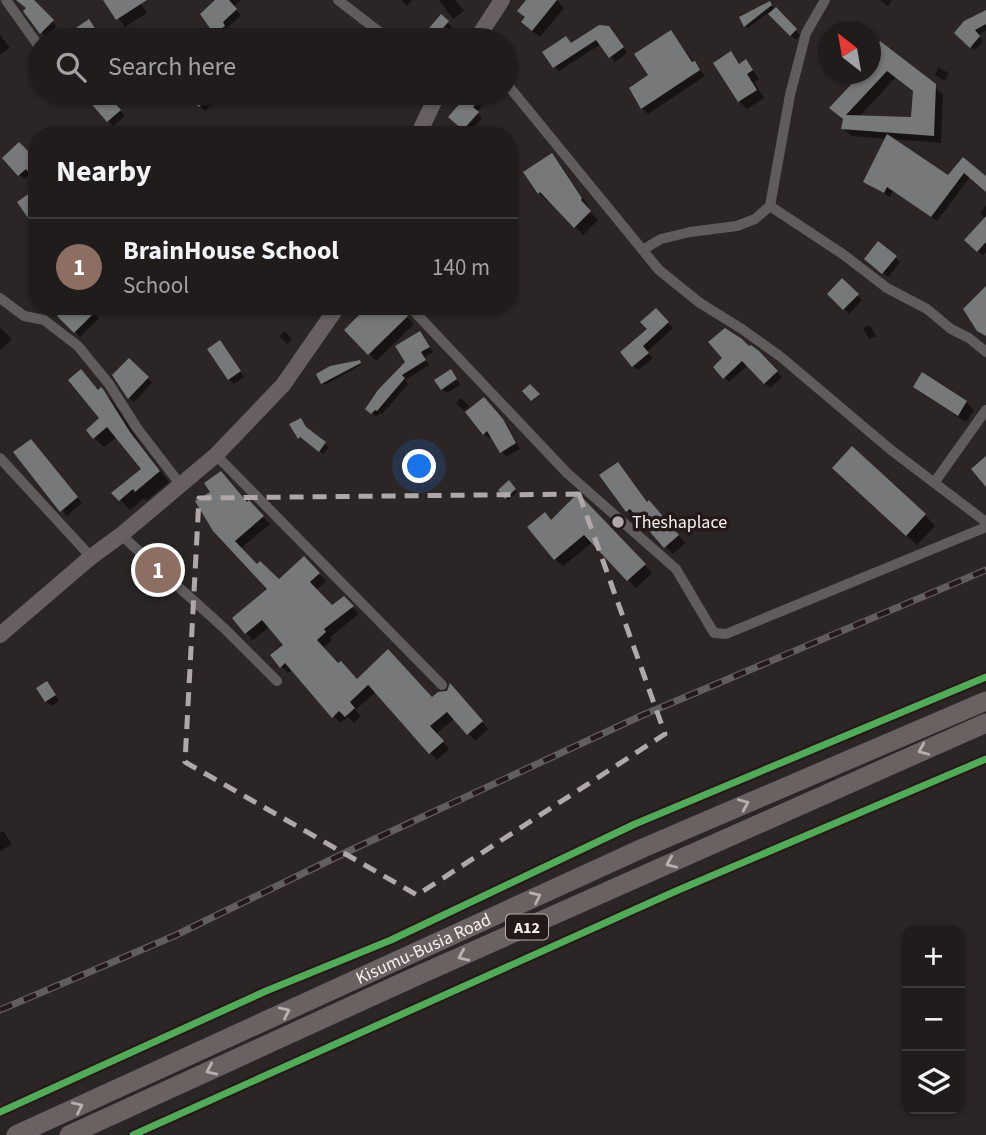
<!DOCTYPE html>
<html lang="en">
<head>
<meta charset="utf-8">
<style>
	:root { --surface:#201c1c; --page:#282525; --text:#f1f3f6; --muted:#a2a1a3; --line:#3d3a3b; --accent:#b0a8a8 }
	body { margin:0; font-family:"Source Sans 3",sans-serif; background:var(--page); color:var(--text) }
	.controls { position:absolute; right:21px; bottom:21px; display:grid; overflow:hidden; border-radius:14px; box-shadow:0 2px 5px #0004 }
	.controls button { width:63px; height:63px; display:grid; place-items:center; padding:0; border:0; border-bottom:2px solid var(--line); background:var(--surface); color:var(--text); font:35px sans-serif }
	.compass { position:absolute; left:818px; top:21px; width:63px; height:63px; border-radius:50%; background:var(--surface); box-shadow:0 2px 5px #0004; rotate:329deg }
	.you { position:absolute; left:420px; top:467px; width:24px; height:24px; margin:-18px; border:5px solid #fff; border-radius:50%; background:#1a73e8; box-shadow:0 0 0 10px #1a73e833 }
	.badge { display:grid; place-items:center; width:46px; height:46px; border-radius:50%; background:var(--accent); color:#fff; font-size:23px; font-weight:700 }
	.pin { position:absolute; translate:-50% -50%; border:4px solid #fff; box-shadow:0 2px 7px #0006 }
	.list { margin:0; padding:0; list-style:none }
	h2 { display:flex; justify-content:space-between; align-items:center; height:91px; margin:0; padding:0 28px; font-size:30px }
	h2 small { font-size:23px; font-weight:400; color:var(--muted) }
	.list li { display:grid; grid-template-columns:46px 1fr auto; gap:21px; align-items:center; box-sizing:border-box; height:98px; padding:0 28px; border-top:2px solid var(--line) }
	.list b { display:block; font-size:26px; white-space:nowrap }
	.list p { margin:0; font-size:23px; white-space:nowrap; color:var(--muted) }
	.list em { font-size:23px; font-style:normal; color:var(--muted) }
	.icon { flex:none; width:38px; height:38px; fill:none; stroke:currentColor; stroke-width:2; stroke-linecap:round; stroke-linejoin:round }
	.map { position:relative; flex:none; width:986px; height:1135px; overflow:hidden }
	.search { position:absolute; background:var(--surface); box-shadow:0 2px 5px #0004; left:28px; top:28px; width:490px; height:77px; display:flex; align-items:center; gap:18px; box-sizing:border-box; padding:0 24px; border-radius:38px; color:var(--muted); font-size:26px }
	.panel { position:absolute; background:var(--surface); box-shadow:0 2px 5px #0004; left:28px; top:126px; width:490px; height:189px; border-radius:28px }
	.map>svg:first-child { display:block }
</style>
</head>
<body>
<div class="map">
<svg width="986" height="1135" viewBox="0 0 986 1135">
	<rect width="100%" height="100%" fill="#2b2525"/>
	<path fill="#0007" fill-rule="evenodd" d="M 20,0 L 30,0 L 57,26 L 48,35 L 44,35 L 28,9 Z
		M 105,0 L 138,0 L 147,13 L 125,27 Z
		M 217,0 L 241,0 L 233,7 L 241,15 L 227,28 L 229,31 L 220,37 L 215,32 Z
		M 401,0 L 412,0 L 407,6 Z
		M 439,0 L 455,0 L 464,11 L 453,19 Z
		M 528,0 L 557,0 L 564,8 L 540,37 L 531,30 L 526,18 Z
		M 880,0 L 892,0 L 888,6 Z
		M 771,5 L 800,35 L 796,40 L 769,12 L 748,28 L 746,26 L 741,18 Z
		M 986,12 L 986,30 L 977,35 L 983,41 L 975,50 L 956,33 Z
		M 441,17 L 452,27 L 442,40 L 422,40 Z
		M 89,21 L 102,38 L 99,40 L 65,40 Z
		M 671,32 L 705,76 L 648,114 L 642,108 L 651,76 Z
		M 613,33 L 627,53 L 615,62 L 601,44 L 559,71 L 554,67 L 572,44 Z
		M 0,35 L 10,48 L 0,54 Z
		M 881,44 L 943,94 L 941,143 L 892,139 L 949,177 L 964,159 L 986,178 L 986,190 L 970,177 L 937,221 L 893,191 L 890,197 L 865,182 L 887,139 L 851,136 L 843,128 L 844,120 L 831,108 L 863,74 L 870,74 L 870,66 L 875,61 L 871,57 ZM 896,77 L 914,92 L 913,119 L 859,117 Z
		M 731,53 L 741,65 L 746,61 L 759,79 L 754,82 L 764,98 L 747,109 L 739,101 Z
		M 938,68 L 949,73 L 945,81 L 935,75 Z
		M 90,93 L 105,93 L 125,116 L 113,126 L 87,96 Z
		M 187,93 L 215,93 L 219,97 L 205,111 Z
		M 472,93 L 490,93 L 493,95 L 476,112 L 482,118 L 469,133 L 451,117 Z
		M 19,144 L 31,173 L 24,179 L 4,158 Z
		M 551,155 L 559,163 L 589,207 L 587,209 L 598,220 L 583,235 L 549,199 L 547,201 L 539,193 L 526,173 Z
		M 986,205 L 986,219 L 980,213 Z
		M 986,219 L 986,252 L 983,255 L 966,240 Z
		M 895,257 L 900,262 L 888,277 L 871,264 Z
		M 842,280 L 862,300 L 849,314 L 829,294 Z
		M 87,306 L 99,318 L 80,337 L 59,316 Z
		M 301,306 L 311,306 L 307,311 Z
		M 396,306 L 414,324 L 376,361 L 346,330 Z
		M 656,310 L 673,328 L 647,352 L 653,358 L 638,370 L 633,365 Z
		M 870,325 L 876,336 L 869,339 L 863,328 Z
		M 1,328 L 12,339 L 0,350 L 0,329 Z
		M 285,331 L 292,339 L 287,344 L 279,336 Z
		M 424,338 L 433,352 L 424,357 L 429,365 L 405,380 L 408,384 L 382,414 L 380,413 L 376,417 L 367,408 L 407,363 Z
		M 225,347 L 244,377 L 234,384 L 229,379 Z
		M 749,349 L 758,352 L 782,377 L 770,388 L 748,365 L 729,382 L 715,367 Z
		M 129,360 L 152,383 L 134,402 L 129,398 Z
		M 359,362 L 361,365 L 325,385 L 323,383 Z
		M 81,371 L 99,391 L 101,389 L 112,401 L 140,444 L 169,482 L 146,501 L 144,498 L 130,510 L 114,493 L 143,469 L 117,437 L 104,447 L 94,438 L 102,419 Z
		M 455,376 L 460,385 L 447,393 L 442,388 Z
		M 915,387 L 966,402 L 974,410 L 966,422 L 923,394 Z
		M 461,398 L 469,406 L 464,411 L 456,403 Z
		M 489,404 L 507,426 L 520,449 L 506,457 L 492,436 L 489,438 L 484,434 Z
		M 304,424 L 308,431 L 329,447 L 323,454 L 299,437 Z
		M 35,446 L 82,503 L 67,516 L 15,452 Z
		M 617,464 L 648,503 L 657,510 L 685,543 L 673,554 L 638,517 L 635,519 L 628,511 Z
		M 845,479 L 925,515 L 935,526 L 917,545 Z
		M 509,483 L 517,492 L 508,500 L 500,490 Z
		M 578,496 L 652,573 L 636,588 L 593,542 L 563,566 L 555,559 L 552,522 Z
		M 249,503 L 270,524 L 240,549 L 257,566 L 279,582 L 304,558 L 326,581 L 316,590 L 333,608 L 344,599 L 359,614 L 330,637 L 332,640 L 323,648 L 338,665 L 357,681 L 432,699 L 457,693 L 488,729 L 475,741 L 455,718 L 436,734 L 449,749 L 437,760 L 376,692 L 355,710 L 361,716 L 354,723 L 348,717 L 340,723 L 293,669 L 288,673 L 281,666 L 285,645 L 270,626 L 253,640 L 246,633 L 270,590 L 215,530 Z
		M 51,688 L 59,701 L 51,706 L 46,701 Z
		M 3,831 L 12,844 L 0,851 L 0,833 Z"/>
	<path fill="#777879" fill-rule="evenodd" d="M 16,0 L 34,0 L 54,20 L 40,34 L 23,11 L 26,8 Z
		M 103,0 L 147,0 L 116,20 Z
		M 215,0 L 229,0 L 237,9 L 223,22 L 225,26 L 214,34 L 200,14 Z
		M 526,0 L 557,0 L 532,31 L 521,22 L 525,17 L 517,11 Z
		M 770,1 L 772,5 L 744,27 L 739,17 Z
		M 776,7 L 797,29 L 790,36 L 768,14 Z
		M 986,10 L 986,24 L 975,30 L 980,36 L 970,48 L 954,33 L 964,21 Z
		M 441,14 L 449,21 L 433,40 L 419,40 Z
		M 89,19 L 98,33 L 87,40 L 76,40 L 70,32 Z
		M 599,25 L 609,26 L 624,47 L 609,58 L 596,40 L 553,68 L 542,52 L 566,36 L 571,43 Z
		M 671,30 L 692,62 L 695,61 L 700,70 L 641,109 L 629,88 L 648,75 L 634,54 Z
		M 880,41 L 936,84 L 934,136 L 841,129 L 843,119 L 829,108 L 861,74 L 871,74 L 871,54 ZM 887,71 L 913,91 L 911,117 L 846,115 Z
		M 731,51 L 739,64 L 746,59 L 753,70 L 747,74 L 757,90 L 738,102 L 713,63 Z
		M 82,93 L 106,93 L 121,110 L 107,122 Z
		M 185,93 L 213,93 L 199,107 Z
		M 469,93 L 486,93 L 473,107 L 479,112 L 463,130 L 448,117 Z
		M 887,134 L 948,175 L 963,157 L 986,176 L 986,192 L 964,173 L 931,217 L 887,187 L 884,193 L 863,182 Z
		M 19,142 L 37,160 L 37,183 L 26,169 L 18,176 L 2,158 Z
		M 552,153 L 582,198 L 581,200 L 591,211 L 574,228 L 540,192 L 538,194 L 523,172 Z
		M 37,188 L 37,231 L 17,202 Z
		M 986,216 L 986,242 L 977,252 L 964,240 Z
		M 878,241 L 897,256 L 882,274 L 864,259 Z
		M 842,278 L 859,294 L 843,310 L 827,294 Z
		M 986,286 L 986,336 L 977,331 L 963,309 Z
		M 67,306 L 90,306 L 95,312 L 74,333 L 57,316 Z
		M 356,306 L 398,306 L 408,316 L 368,355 L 344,330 L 362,312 Z
		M 656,308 L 669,322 L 643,346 L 649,353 L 632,367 L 620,352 L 647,329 L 640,322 Z
		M 725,328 L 742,339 L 749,346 L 751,345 L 759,351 L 778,371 L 764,384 L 742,361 L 723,379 L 713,367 L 722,358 L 708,342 Z
		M 420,331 L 430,347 L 421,352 L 426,360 L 402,375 L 405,378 L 377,411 L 375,410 L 371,414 L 365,409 L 378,390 L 405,362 L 395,346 Z
		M 220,340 L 241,371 L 228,380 L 207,349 Z
		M 129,358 L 149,377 L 128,399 L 112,375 Z
		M 360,360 L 361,363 L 321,384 L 316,374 L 330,366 Z
		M 81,369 L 98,390 L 101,387 L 103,389 L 130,432 L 160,471 L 135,492 L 133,489 L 119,501 L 111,493 L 141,469 L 107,427 L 93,439 L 86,430 L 99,418 L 68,380 Z
		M 451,369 L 457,379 L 441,390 L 434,380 Z
		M 922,372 L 967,401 L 958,416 L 913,387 Z
		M 530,384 L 540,394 L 531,401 L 522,391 Z
		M 484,397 L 503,419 L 516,443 L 500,453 L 487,431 L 483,435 L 465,412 Z
		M 301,418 L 306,427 L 326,442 L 319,452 L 300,437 L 298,439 L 289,424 Z
		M 31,439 L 78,497 L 60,512 L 13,452 Z
		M 852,446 L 926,514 L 906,536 L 832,468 Z
		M 986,456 L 986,487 L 971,469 Z
		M 618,462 L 647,502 L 649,500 L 679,535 L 664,548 L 630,509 L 626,512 L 599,475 Z
		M 221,471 L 247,502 L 249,500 L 264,516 L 235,541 L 257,564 L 260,561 L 279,579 L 304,556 L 320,573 L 310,582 L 332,605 L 344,596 L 354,606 L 324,629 L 326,632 L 317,640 L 338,663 L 341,661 L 357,679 L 388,649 L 432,697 L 438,692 L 447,691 L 450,683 L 483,721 L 467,735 L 447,712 L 430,726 L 444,741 L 429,754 L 370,687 L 368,685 L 350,702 L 355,708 L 345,717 L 339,711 L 332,718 L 285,663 L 280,668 L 270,655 L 283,645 L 262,620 L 245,634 L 232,618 L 267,589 L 213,531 L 195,501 L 210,492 L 204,483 Z
		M 509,480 L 516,489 L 505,499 L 498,490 Z
		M 578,493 L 646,564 L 627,581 L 584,535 L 554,560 L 527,527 L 545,512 L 551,520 Z
		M 47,681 L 56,695 L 45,702 L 36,688 Z"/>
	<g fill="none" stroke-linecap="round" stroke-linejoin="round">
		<path stroke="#615c5c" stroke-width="10" d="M 6,0 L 40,48
			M 338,0 L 390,40
			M 506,83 L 659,270 L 700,303 L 742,329 L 781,357 L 891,450 L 986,522
			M 770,206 L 844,255 L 887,288 L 927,309 L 951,329 L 969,338 L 986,352
			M 644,249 L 661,239 L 690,232 L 737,226 L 755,219 L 770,206 L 790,95 L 806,33 L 825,0
			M 0,298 L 24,316 L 44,320 L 78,346 L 109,384 L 137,428 L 180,484
			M 409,306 L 567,473 L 676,569 L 714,633 L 726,634 L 986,527
			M 216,455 L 442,685
			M 0,458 L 91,557
			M 934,483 L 986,410
			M 121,535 L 225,629 L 277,681"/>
		<path stroke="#686060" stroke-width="16" d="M 476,40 L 502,0
			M 418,135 L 438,93
			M 0,635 L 91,557 L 121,535 L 216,455 L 283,385 L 338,306"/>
		<g stroke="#6c6161" stroke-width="19">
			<path id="s1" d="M 16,1135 L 643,848 L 986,701"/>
			<path d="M 69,1135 L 410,979 L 986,723"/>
		</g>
		<g stroke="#635e5e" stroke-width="7">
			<path id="rail" d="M 0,1010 L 174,936 L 351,850 L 643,715 L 986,570"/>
		</g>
		<use href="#rail" stroke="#241918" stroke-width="4.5" stroke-dasharray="13" stroke-linecap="butt"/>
		<g stroke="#241918" stroke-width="11">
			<path id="cycleway" d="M 0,1112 L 266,991 L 391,940 L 635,824 L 986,677
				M 133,1135 L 676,891 L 986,759"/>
		</g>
		<use href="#cycleway" stroke="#51ab58" stroke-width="7"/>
	</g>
	<defs><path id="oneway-chevron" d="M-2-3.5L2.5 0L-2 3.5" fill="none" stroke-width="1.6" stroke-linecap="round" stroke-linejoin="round" transform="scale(1.75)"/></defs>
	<g stroke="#b9afaf">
		<use href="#oneway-chevron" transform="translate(923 750) rotate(157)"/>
		<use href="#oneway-chevron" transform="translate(744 804) rotate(-23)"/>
		<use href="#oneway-chevron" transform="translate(671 863) rotate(156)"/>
		<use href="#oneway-chevron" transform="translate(536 897) rotate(-25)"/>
		<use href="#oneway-chevron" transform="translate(463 956) rotate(156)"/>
		<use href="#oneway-chevron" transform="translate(285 1012) rotate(-25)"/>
		<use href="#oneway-chevron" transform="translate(211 1070) rotate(156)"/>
		<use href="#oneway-chevron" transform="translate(78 1107) rotate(-25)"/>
	</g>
	<path fill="none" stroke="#b0a8a8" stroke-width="5" stroke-dasharray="14 9" stroke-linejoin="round" d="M 579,494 L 665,734 L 417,895 L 185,762 L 199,498 Z"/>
	<circle fill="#b0a8a8" stroke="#241918" stroke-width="2.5" cx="618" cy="522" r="7"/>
	<g text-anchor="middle" stroke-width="7" stroke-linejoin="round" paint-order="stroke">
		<rect fill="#241918" stroke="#b8afae" stroke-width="2" x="506" y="914.5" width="42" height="25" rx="5"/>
		<g font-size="16" font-weight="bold" fill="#f8efef">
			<text x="527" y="933">A12</text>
		</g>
		<g font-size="18" fill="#f8efef" stroke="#241918" text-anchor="start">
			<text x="632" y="528">Theshaplace</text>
		</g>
		<g font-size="18" fill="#f8efef" stroke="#241918">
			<text dy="6" stroke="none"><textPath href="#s1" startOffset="448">Kisumu-Busia Road</textPath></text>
		</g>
	</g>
</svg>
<div class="controls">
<button>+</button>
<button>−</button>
<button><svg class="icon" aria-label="layers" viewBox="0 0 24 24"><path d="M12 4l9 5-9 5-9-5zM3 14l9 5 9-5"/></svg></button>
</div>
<svg class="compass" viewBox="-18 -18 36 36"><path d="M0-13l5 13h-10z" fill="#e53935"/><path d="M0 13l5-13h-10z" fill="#a2a1a3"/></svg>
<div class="you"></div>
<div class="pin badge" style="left:158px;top:570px;background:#8d6e63">1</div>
<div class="search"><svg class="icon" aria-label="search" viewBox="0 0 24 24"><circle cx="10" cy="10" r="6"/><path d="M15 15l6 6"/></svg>Search here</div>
<section class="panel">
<h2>Nearby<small></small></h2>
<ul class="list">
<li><span class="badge" style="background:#8d6e63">1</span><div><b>BrainHouse School</b><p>School</p></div><em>140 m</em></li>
</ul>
</section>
</div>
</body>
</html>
